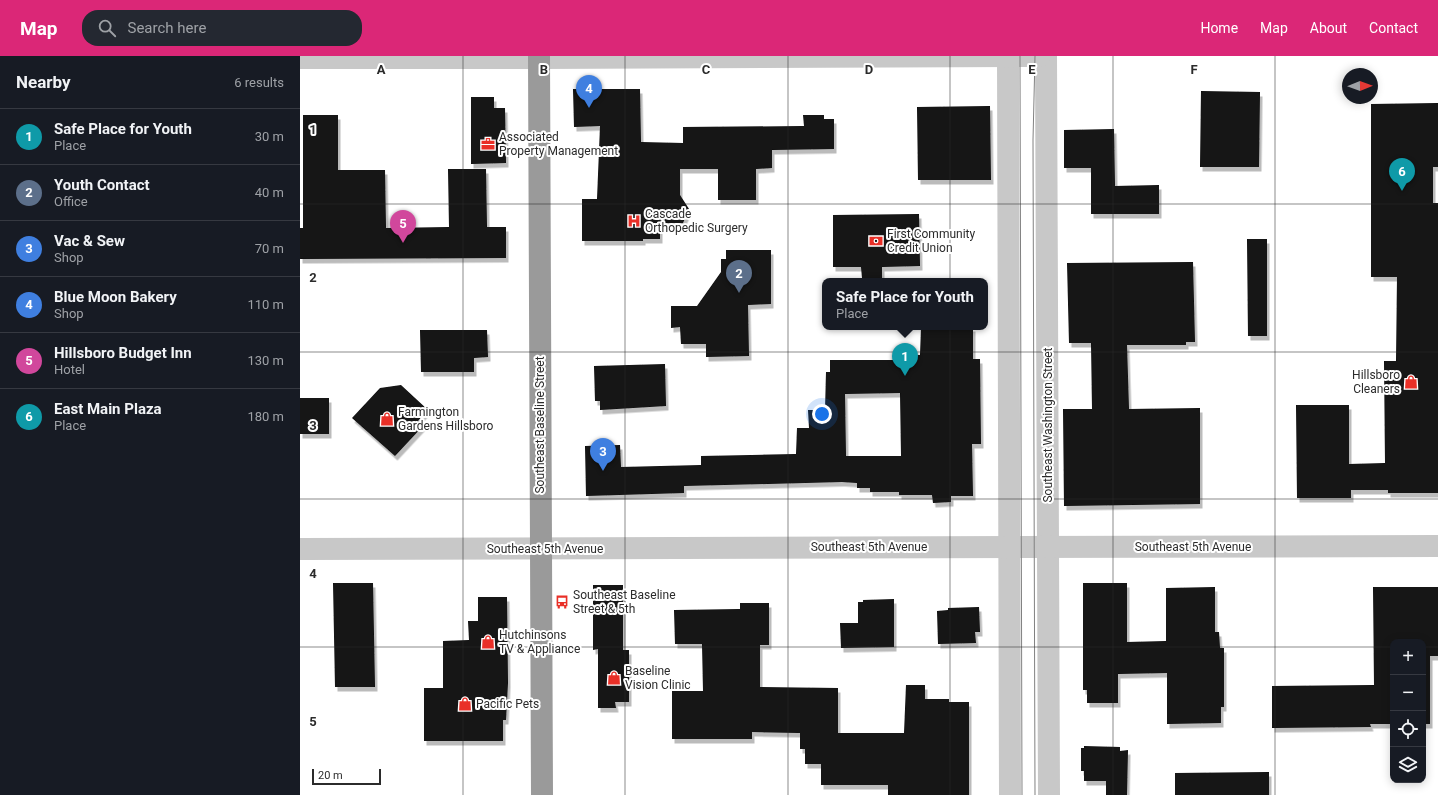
<!DOCTYPE html>
<html lang="en">
<head>
<meta charset="utf-8">
<style>
	:root { --surface:#171b24; --page:#242831; --text:#f1f3f6; --muted:#9ea1a6; --line:#363941; --accent:#db2777 }
	body { margin:0; font-family:Roboto,sans-serif; background:var(--page); color:var(--text) }
	.controls { position:absolute; right:12px; bottom:12px; display:grid; overflow:hidden; border-radius:8px; box-shadow:0 2px 10px #0003 }
	.controls button { width:36px; height:36px; display:grid; place-items:center; padding:0; border:0; border-bottom:1px solid var(--line); background:var(--surface); color:var(--text); font:20px sans-serif }
	.compass { position:absolute; left:1042px; top:12px; width:36px; height:36px; border-radius:50%; background:var(--surface); box-shadow:0 2px 10px #0003; rotate:89deg }
	.scale { position:absolute; left:12px; bottom:10px; width:69px; box-sizing:border-box; padding-left:4px; border:2px solid #2b2b2b; border-top:0; font-size:11px; line-height:14px; white-space:nowrap; color:#2b2b2b; -webkit-text-stroke:3px #fff; paint-order:stroke }
	.you { position:absolute; left:522px; top:358px; width:14px; height:14px; margin:-10px; border:3px solid #fff; border-radius:50%; background:#1a73e8; box-shadow:0 0 0 6px #1a73e833 }
	.badge { display:grid; place-items:center; width:26px; height:26px; border-radius:50%; background:var(--accent); color:#fff; font-size:13px; font-weight:700 }
	.pin { position:absolute; translate:-50% -33px; filter:drop-shadow(0 1px 2px #0008) }
	.pin::after { content:''; position:absolute; top:21px; width:14px; height:12px; background:inherit; clip-path:polygon(0 0,100% 0,50% 100%) }
	.popup { position:absolute; left:522px; top:222px; width:166px; height:52px; box-sizing:border-box; display:grid; place-content:center; border-radius:8px; background:var(--surface); filter:drop-shadow(0 1px 3px #0005); font-size:13px; white-space:nowrap; color:var(--muted) }
	.popup b { font-size:15px; color:var(--text) }
	.popup::after { content:''; position:absolute; left:50%; top:100%; margin-left:-8px; border:8px solid transparent; border-top-color:var(--surface) }
	.list { margin:0; padding:0; list-style:none }
	h2 { display:flex; justify-content:space-between; align-items:center; height:52px; margin:0; padding:0 16px; font-size:17px }
	h2 small { font-size:13px; font-weight:400; color:var(--muted) }
	.list li { display:grid; grid-template-columns:26px 1fr auto; gap:12px; align-items:center; box-sizing:border-box; height:56px; padding:0 16px; border-top:1px solid var(--line) }
	.list b { display:block; font-size:15px; white-space:nowrap }
	.list p { margin:0; font-size:13px; white-space:nowrap; color:var(--muted) }
	.list em { font-size:13px; font-style:normal; color:var(--muted) }
	.icon { flex:none; width:22px; height:22px; fill:none; stroke:currentColor; stroke-width:2; stroke-linecap:round; stroke-linejoin:round }
	.map { position:relative; flex:none; width:1138px; height:739px; overflow:hidden }
	header { display:flex; align-items:center; gap:24px; box-sizing:border-box; height:56px; padding:0 20px; background:var(--accent); color:#fff }
	header strong { font-size:19px }
	nav { display:flex; gap:22px; margin-inline-start:auto; font-size:14px }
	.search { width:280px; height:36px; background:var(--page); display:flex; align-items:center; gap:10px; box-sizing:border-box; padding:0 14px; border-radius:16px; color:var(--muted); font-size:15px }
	main { display:flex }
	aside { flex:1; background:var(--surface) }
	.map>svg:first-child { display:block }
</style>
</head>
<body>
<header>
<strong>Map</strong>
<div class="search"><svg class="icon" aria-label="search" viewBox="0 0 24 24"><circle cx="10" cy="10" r="6"/><path d="M15 15l6 6"/></svg>Search here</div>
<nav><a>Home</a><a>Map</a><a>About</a><a>Contact</a></nav>
</header>
<main>
<aside>
<h2>Nearby<small>6 results</small></h2>
<ul class="list">
<li><span class="badge" style="background:#0f9aa8">1</span><div><b>Safe Place for Youth</b><p>Place</p></div><em>30 m</em></li>
<li><span class="badge" style="background:#5c6f8a">2</span><div><b>Youth Contact</b><p>Office</p></div><em>40 m</em></li>
<li><span class="badge" style="background:#3f7fe0">3</span><div><b>Vac &amp; Sew</b><p>Shop</p></div><em>70 m</em></li>
<li><span class="badge" style="background:#3f7fe0">4</span><div><b>Blue Moon Bakery</b><p>Shop</p></div><em>110 m</em></li>
<li><span class="badge" style="background:#d1479c">5</span><div><b>Hillsboro Budget Inn</b><p>Hotel</p></div><em>130 m</em></li>
<li><span class="badge" style="background:#0f9aa8">6</span><div><b>East Main Plaza</b><p>Place</p></div><em>180 m</em></li>
</ul>
</aside>
<div class="map">
<svg width="1138" height="739" viewBox="0 0 1138 739">
	<defs>
		<filter id="shadow"><feDropShadow dx="2.5" dy="4.5" stdDeviation="0" flood-color="#0004"/></filter>
	</defs>
	<rect width="100%" height="100%" fill="#fff"/>
	<path fill="#121212" fill-rule="evenodd" filter="url(#shadow)" d="M 273,33 L 340,33 L 341,86 L 383,87 L 383,71 L 504,70 L 503,59 L 524,59 L 524,63 L 534,63 L 534,93 L 472,94 L 472,112 L 456,113 L 456,144 L 418,144 L 418,113 L 380,113 L 380,139 L 389,153 L 383,167 L 360,167 L 360,183 L 343,183 L 343,185 L 282,185 L 282,143 L 297,143 L 300,70 L 274,71 Z
		M 901,35 L 960,36 L 959,111 L 900,111 Z
		M 171,41 L 194,41 L 194,52 L 205,52 L 206,107 L 171,108 Z
		M 1138,47 L 1138,111 L 1133,111 L 1133,147 L 1138,147 L 1138,437 L 1088,437 L 1088,434 L 1051,434 L 1051,442 L 997,442 L 996,349 L 1049,349 L 1049,408 L 1085,407 L 1084,305 L 1096,305 L 1097,221 L 1071,221 L 1071,48 Z
		M 690,50 L 691,124 L 618,124 L 617,51 Z
		M 3,59 L 38,59 L 38,114 L 85,114 L 86,172 L 149,171 L 148,113 L 186,113 L 187,171 L 206,171 L 206,202 L 0,203 L 0,172 L 3,172 Z
		M 814,73 L 815,130 L 859,129 L 859,158 L 791,158 L 791,112 L 764,112 L 764,74 Z
		M 619,158 L 620,210 L 582,211 L 582,222 L 562,222 L 561,211 L 533,211 L 533,159 Z
		M 947,183 L 967,183 L 967,280 L 948,280 Z
		M 426,194 L 471,194 L 471,248 L 448,249 L 449,300 L 406,301 L 406,288 L 381,288 L 380,271 L 371,272 L 371,250 L 397,250 L 421,216 L 421,203 L 426,203 Z
		M 893,206 L 895,286 L 886,286 L 886,289 L 827,289 L 829,353 L 900,352 L 900,448 L 764,450 L 763,353 L 792,353 L 791,287 L 769,287 L 767,207 Z
		M 621,271 L 673,271 L 673,303 L 680,303 L 681,388 L 672,388 L 673,440 L 651,440 L 651,446 L 633,447 L 632,439 L 599,439 L 599,436 L 570,436 L 570,432 L 557,432 L 557,427 L 542,426 L 384,430 L 384,437 L 286,440 L 285,390 L 320,389 L 321,411 L 401,409 L 401,400 L 496,398 L 497,372 L 509,372 L 508,354 L 525,354 L 526,316 L 530,316 L 530,304 L 614,304 L 614,299 L 620,299 ZM 600,337 L 601,400 L 546,400 L 545,338 Z
		M 120,274 L 187,274 L 188,301 L 174,302 L 174,316 L 121,316 Z
		M 365,308 L 366,350 L 300,354 L 300,345 L 295,345 L 294,310 Z
		M 101,329 L 128,354 L 118,365 L 123,370 L 95,400 L 52,362 L 80,332 Z
		M 0,342 L 29,342 L 29,378 L 0,378 Z
		M 33,527 L 73,527 L 75,631 L 35,631 Z
		M 783,527 L 827,527 L 827,586 L 866,585 L 866,532 L 915,531 L 915,576 L 919,576 L 920,592 L 924,592 L 924,651 L 921,651 L 921,667 L 867,668 L 867,617 L 818,618 L 818,647 L 787,647 L 787,634 L 783,634 Z
		M 293,529 L 323,529 L 323,594 L 329,594 L 329,646 L 315,646 L 316,652 L 298,652 L 298,593 L 293,594 Z
		M 1073,531 L 1138,531 L 1138,600 L 1130,600 L 1130,668 L 1123,668 L 1123,586 L 1093,586 L 1093,668 L 1070,668 L 1071,671 L 972,672 L 972,630 L 1074,629 Z
		M 178,541 L 207,541 L 208,627 L 206,664 L 203,664 L 203,685 L 124,685 L 124,632 L 143,632 L 143,585 L 169,584 L 168,565 L 178,565 Z
		M 594,543 L 594,591 L 541,592 L 540,567 L 558,567 L 558,546 L 563,546 L 563,544 Z
		M 440,547 L 469,547 L 469,589 L 460,589 L 460,631 L 538,632 L 538,677 L 604,677 L 606,629 L 625,629 L 625,643 L 649,643 L 649,646 L 669,646 L 669,739 L 588,739 L 588,729 L 521,729 L 521,708 L 505,708 L 505,693 L 500,693 L 500,677 L 452,676 L 452,683 L 372,683 L 372,635 L 403,635 L 402,588 L 375,588 L 374,554 L 440,553 Z
		M 679,551 L 680,576 L 675,576 L 676,587 L 638,588 L 637,555 L 648,554 L 648,552 Z
		M 784,690 L 820,691 L 820,695 L 828,694 L 827,739 L 806,739 L 806,725 L 784,725 L 784,715 L 781,715 L 781,692 L 784,692 Z
		M 969,716 L 969,739 L 875,739 L 875,717 Z"/>
	<g fill="none" stroke-linecap="round" stroke-linejoin="round">
		<path stroke="#c8c8c8" stroke-width="22" d="M 708,0 L 710,739
			M 746,0 L 749,739
			M 0,2 L 239,2"/>
		<path stroke="#c8c8c8" stroke-width="22" d="M 239,2 L 740,0
			M 0,493 L 1138,490"/>
		<path stroke="#9a9a9a" stroke-width="22" d="M 239,0 L 242,739"/>
		<path stroke="#808080" stroke-width="1" d="M 720,0 L 722,739
			M 735,739 L 733,84 L 735,0"/>
	</g>
	<path fill="none" stroke="#2b2b2b" stroke-width="1" stroke-opacity="0.55" d="M 163,0 L 163,739M 325,0 L 325,739M 488,0 L 488,739M 650,0 L 650,739M 813,0 L 813,739M 975,0 L 975,739M 0,148 L 1138,148M 0,296 L 1138,296M 0,443 L 1138,443M 0,591 L 1093,591M 1123,591 L 1138,591"/>
	<defs>
		<g id="office-bare" transform="scale(1.08)"><path d="M-6-3h4V-5.5h4V-3h4V5H-6ZM-1-4.5V-3h2v-1.5ZM-6 0V1H6V0Z" fill="#e92f27" stroke="#fff" stroke-width="2.5" paint-order="stroke"/></g>
		<g id="hospital-bare" transform="scale(1.08)"><path d="M-5-5h3v3.5h4V-5h3V5h-3V1.5h-4V5h-3Z" fill="#e92f27" stroke="#fff" stroke-width="2.5" paint-order="stroke"/></g>
		<g id="bank-bare" transform="scale(1.08)"><path d="M-6-4H6V4H-6ZM0-2.3a2.3 2.3 0 1 0 0 4.6a2.3 2.3 0 1 0 0-4.6Z" fill="#e92f27" stroke="#fff" stroke-width="2.5" paint-order="stroke"/></g>
		<g id="shop-bare" transform="scale(1.08)"><path d="M-5-2.5h2.3a2.7 3.5 0 0 1 5.4 0H5L5.5 6h-11ZM-1.5-2.5h3a1.5 2.3 0 0 0-3 0Z" fill="#e92f27" stroke="#fff" stroke-width="2.5" paint-order="stroke"/></g>
		<g id="bus-bare" transform="scale(1.08)"><path d="M-5-6H5V4H4V6H2V4H-2V6H-4V4H-5ZM-3.5-4V0h7V-4ZM-3.5 1.2v1.5H-2V1.2ZM2 1.2v1.5H3.5V1.2Z" fill="#e92f27" stroke="#fff" stroke-width="2.5" paint-order="stroke"/></g>
	</defs>
	<g fill-rule="evenodd">
		<use href="#office-bare" x="188" y="88"/>
		<use href="#hospital-bare" x="334" y="165"/>
		<use href="#bank-bare" x="576" y="185"/>
		<use href="#shop-bare" x="1111" y="326"/>
		<use href="#shop-bare" x="87" y="363"/>
		<use href="#bus-bare" x="262" y="546"/>
		<use href="#shop-bare" x="188" y="586"/>
		<use href="#shop-bare" x="314" y="622"/>
		<use href="#shop-bare" x="165" y="648"/>
	</g>
	<g text-anchor="middle" stroke-width="4" stroke-linejoin="round" paint-order="stroke">
		<g font-size="12" fill="#2b2b2b" stroke="#fff" text-anchor="start">
			<text x="199" y="85">Associated<tspan x="199" dy="14">Property Management</tspan></text>
			<text x="345" y="162">Cascade<tspan x="345" dy="14">Orthopedic Surgery</tspan></text>
			<text x="587" y="182">First Community<tspan x="587" dy="14">Credit Union</tspan></text>
			<text x="1100" y="323" text-anchor="end">Hillsboro<tspan x="1100" dy="14">Cleaners</tspan></text>
			<text x="98" y="360">Farmington<tspan x="98" dy="14">Gardens Hillsboro</tspan></text>
			<text x="273" y="543">Southeast Baseline<tspan x="273" dy="14">Street &amp; 5th</tspan></text>
			<text x="199" y="583">Hutchinsons<tspan x="199" dy="14">TV &amp; Appliance</tspan></text>
			<text x="325" y="619">Baseline<tspan x="325" dy="14">Vision Clinic</tspan></text>
			<text x="176" y="652">Pacific Pets</text>
		</g>
		<g font-size="12" fill="#2b2b2b" stroke="#fff">
			<text transform="translate(240 369) rotate(-90)" y="4">Southeast Baseline Street</text>
			<text transform="translate(748 369) rotate(-90)" y="4">Southeast Washington Street</text>
			<text x="569" y="495">Southeast 5th Avenue</text>
			<text x="893" y="495">Southeast 5th Avenue</text>
			<text x="245" y="497">Southeast 5th Avenue</text>
		</g>
	</g>
	<g font-size="13" text-anchor="middle" font-weight="bold" fill="#2b2b2b" stroke="#fff" stroke-width="4" stroke-linejoin="round" paint-order="stroke">
		<text x="81" y="18">A</text>
		<text x="244" y="18">B</text>
		<text x="406" y="18">C</text>
		<text x="569" y="18">D</text>
		<text x="732" y="18">E</text>
		<text x="894" y="18">F</text>
		<text x="13" y="78">1</text>
		<text x="13" y="226">2</text>
		<text x="13" y="374">3</text>
		<text x="13" y="522">4</text>
		<text x="13" y="670">5</text>
	</g>
</svg>
<div class="controls">
<button>+</button>
<button>−</button>
<button><svg class="icon" aria-label="locate" viewBox="0 0 24 24"><circle cx="12" cy="12" r="6"/><path d="M12 2v4M12 18v4M2 12h4M18 12h4"/></svg></button>
<button><svg class="icon" aria-label="layers" viewBox="0 0 24 24"><path d="M12 4l9 5-9 5-9-5zM3 14l9 5 9-5"/></svg></button>
</div>
<svg class="compass" viewBox="-18 -18 36 36"><path d="M0-13l5 13h-10z" fill="#e53935"/><path d="M0 13l5-13h-10z" fill="#9ea1a6"/></svg>
<div class="scale">20 m</div>
<div class="you"></div>
<div class="pin badge" style="left:605px;top:320px;background:#0f9aa8">1</div>
<div class="popup"><b>Safe Place for Youth</b>Place</div>
<div class="pin badge" style="left:439px;top:237px;background:#5c6f8a">2</div>
<div class="pin badge" style="left:303px;top:415px;background:#3f7fe0">3</div>
<div class="pin badge" style="left:289px;top:52px;background:#3f7fe0">4</div>
<div class="pin badge" style="left:103px;top:187px;background:#d1479c">5</div>
<div class="pin badge" style="left:1102px;top:135px;background:#0f9aa8">6</div>
</div>
</main>
</body>
</html>
